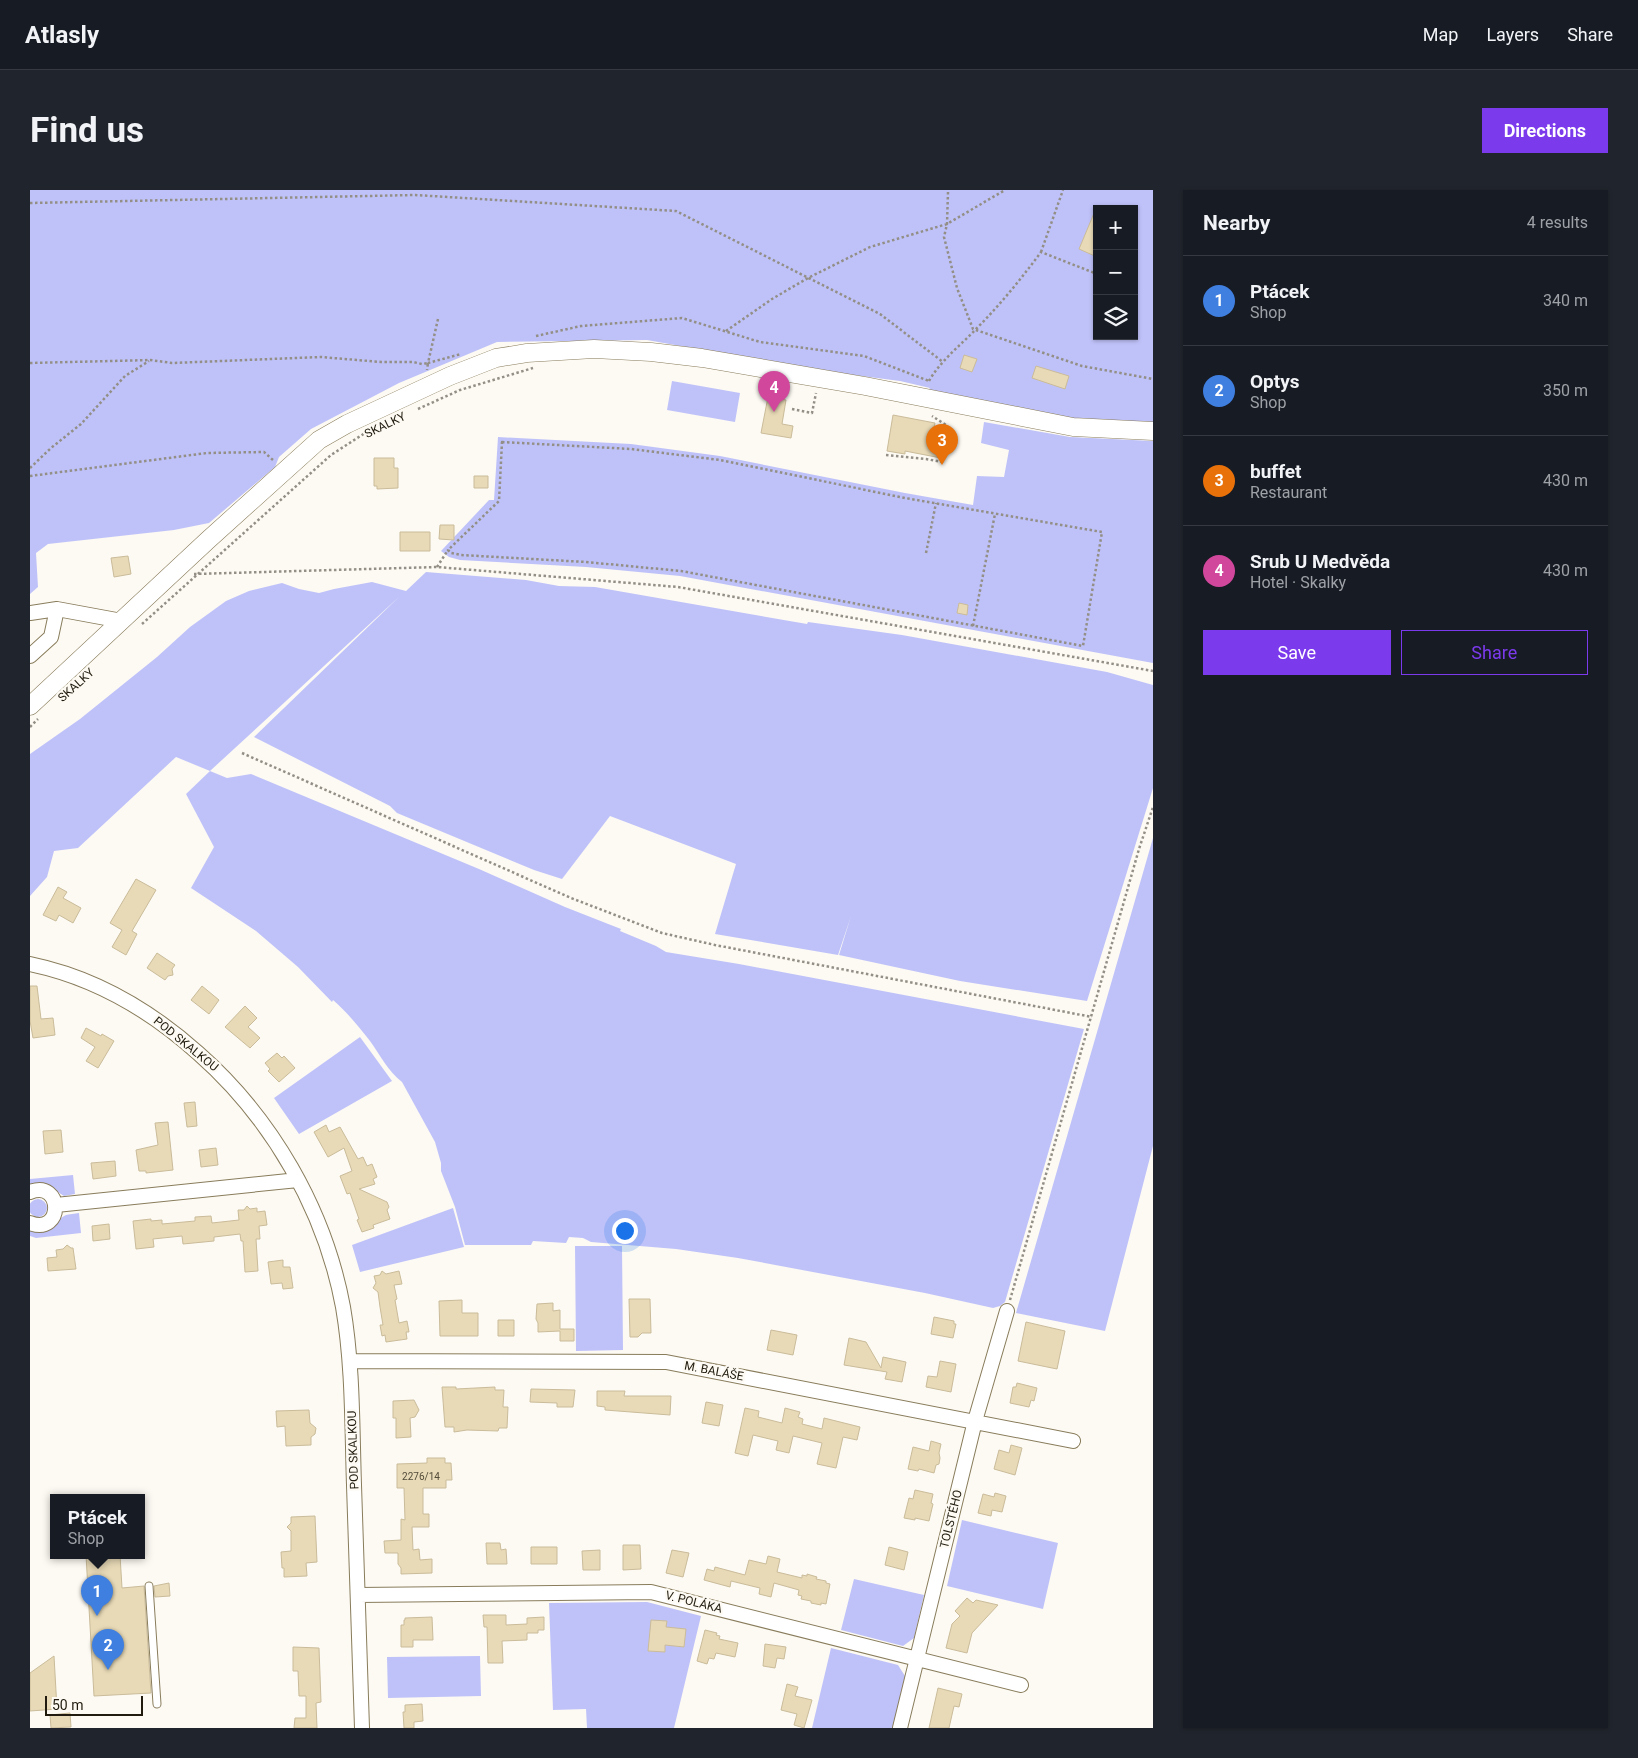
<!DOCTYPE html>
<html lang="en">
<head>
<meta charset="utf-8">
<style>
	:root { --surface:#171b24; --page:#20242c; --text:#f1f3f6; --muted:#9ea1a6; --line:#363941; --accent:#7c3aed }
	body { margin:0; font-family:Roboto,sans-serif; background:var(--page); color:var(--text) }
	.controls { position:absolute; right:15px; top:15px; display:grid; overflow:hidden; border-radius:0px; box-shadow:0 1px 4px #0004 }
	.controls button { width:45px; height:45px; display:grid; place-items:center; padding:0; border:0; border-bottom:1px solid var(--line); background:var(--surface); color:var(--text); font:25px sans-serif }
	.scale { position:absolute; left:15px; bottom:12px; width:98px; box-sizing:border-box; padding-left:5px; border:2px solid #201b0e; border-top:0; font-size:14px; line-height:18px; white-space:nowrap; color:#201b0e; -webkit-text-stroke:4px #fdfaf3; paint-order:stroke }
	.you { position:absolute; left:594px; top:1040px; width:18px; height:18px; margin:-12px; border:4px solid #fff; border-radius:50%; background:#1a73e8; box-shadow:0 0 0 8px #1a73e833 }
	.badge { display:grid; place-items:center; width:32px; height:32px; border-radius:50%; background:var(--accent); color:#fff; font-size:16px; font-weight:700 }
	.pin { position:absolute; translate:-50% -41px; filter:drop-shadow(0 1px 2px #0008) }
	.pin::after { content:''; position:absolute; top:26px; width:18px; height:15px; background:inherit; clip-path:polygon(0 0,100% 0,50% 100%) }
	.popup { position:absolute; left:20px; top:1304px; width:95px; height:65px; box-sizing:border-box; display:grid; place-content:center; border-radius:0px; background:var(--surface); filter:drop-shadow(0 1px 4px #0005); font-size:16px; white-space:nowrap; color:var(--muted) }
	.popup b { font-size:19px; color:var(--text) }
	.popup::after { content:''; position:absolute; left:50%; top:100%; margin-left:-10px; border:10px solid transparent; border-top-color:var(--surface) }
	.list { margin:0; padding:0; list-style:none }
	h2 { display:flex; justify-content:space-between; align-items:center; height:65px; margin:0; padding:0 20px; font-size:21px }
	h2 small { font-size:16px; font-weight:400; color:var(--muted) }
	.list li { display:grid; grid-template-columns:32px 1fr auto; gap:15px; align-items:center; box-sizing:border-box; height:90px; padding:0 20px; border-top:1px solid var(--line) }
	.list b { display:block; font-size:19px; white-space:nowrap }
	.list p { margin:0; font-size:16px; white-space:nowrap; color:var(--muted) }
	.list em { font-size:16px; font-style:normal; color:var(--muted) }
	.actions { display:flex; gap:10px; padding:15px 20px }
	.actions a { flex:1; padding:11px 0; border:1px solid var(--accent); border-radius:0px; text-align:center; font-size:18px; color:var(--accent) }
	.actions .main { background:var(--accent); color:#fff }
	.icon { flex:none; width:28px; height:28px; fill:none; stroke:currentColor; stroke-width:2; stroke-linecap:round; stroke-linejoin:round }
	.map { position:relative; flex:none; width:1123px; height:1538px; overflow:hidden; border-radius:0px }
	header { display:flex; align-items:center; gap:30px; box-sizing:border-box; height:70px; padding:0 25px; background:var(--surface); border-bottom:1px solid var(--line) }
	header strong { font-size:24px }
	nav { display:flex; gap:28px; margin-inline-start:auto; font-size:18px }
	.intro { display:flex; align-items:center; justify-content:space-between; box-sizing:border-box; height:120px; padding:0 30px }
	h1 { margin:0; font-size:35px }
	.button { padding:12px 22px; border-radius:0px; background:var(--accent); color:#fff; font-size:18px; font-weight:700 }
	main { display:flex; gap:30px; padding:0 30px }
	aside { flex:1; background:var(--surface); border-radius:0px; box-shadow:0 1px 4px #0004 }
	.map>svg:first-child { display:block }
</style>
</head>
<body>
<header>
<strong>Atlasly</strong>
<nav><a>Map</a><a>Layers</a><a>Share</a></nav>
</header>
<div class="intro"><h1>Find us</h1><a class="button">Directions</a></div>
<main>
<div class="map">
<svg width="1123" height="1538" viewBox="0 0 1123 1538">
	<rect width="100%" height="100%" fill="#fdfaf3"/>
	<path fill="#bfc2f9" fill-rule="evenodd" d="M 0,0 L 1123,0 L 1123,241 L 890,207 L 900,198 L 870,191 L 785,180 L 617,150 L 467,152 L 369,193 L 281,239 L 249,267 L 245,277 L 179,333 L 144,340 L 18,354 L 6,363 L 8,397 L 0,404 ZM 1067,19 L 1104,19 L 1104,146 L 1067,146 Z
		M 642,191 L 710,203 L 705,232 L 637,220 Z
		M 954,232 L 1040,247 L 1123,251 L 1123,473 L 650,386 L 556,377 L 430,370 L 419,367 L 411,361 L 459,310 L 464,310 L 468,247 L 601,254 L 690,266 L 875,303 L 943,315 L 947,286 L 974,287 L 979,260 L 951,253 Z
		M 396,382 L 496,390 L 529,396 L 565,397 L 777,434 L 778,432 L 872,445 L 1077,482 L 1123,495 L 1123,598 L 1057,811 L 930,791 L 809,765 L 821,726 L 808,765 L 685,744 L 706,674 L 580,626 L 532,689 L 504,680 L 367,623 L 360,616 L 224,547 L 370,406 L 180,581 L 197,588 L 221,584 L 449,679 L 535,717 L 591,739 L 590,741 L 626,756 L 636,762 L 709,774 L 1054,839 L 975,1112 L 970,1116 L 963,1118 L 895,1103 L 708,1068 L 646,1059 L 561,1052 L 553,1048 L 539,1047 L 536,1053 L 503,1051 L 501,1055 L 435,1055 L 425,1017 L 411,981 L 411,973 L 405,952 L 372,892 C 358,881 350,865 340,851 C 329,837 317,822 303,810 L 302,812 L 268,777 L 226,741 L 161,698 L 184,657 L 156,604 L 180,581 L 146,567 L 48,658 L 24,661 L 17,687 L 0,706 L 0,564 L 50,529 L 127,467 L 160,437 L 196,411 L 219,401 L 252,393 L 269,399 L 289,403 L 304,399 L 342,392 L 376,401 Z
		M 1123,648 L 1123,956 L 1075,1141 L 986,1123 Z
		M 330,847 L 362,891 L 269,944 L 244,908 Z
		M 43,985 L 45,1004 L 34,1006 L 20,997 L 0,996 L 0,989 Z
		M-1 1018a9 9 0 1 1 18 0a9 9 0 1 1-18 0Z
		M 423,1018 L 434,1057 L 330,1082 L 322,1055 Z
		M 49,1023 L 51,1043 L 6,1048 L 0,1046 L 0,1040 C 22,1045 21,1032 36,1025 C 39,1024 45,1024 49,1023 Z
		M 545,1056 L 592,1056 L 593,1160 L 546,1161 Z
		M 932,1330 L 1028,1353 L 1013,1419 L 917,1396 Z
		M 824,1389 L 894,1405 L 884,1448 L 873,1456 L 811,1440 Z
		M 617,1412 L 671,1426 L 644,1538 L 557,1538 L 556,1519 L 523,1520 L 519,1413 Z
		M 801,1458 L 868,1475 L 875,1486 L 863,1538 L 782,1538 Z
		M 450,1466 L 451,1506 L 358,1508 L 357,1467 Z"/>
	<path fill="#e8dab7" stroke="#cabc9a" d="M 1067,16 L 1067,67 L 1049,59 Z
		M 934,165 L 947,169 L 942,182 L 930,178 Z
		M 1006,176 L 1039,186 L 1035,199 L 1002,188 Z
		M 738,207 L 756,210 L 752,234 L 763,236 L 761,248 L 731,243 Z
		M 863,225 L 905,233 L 904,238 L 916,240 L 911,268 L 875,261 L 875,264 L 857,261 Z
		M 344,268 L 364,268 L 364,278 L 368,278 L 368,298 L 347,299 L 347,296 L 344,296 Z
		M 444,286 L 458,286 L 458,298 L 444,298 Z
		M 410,335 L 424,335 L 424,350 L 409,349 Z
		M 370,342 L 400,342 L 400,361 L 370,361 Z
		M 98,366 L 101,384 L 84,387 L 81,368 Z
		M 929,413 L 938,415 L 937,425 L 927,423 Z
		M 106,689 L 126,700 L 102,741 L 107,744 L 96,765 L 82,757 L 92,740 L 80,733 Z
		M 28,697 L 37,702 L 33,708 L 51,718 L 43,733 L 29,725 L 26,731 L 13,725 Z
		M 127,763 L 145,775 L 142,779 L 143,785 L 138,786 L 135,790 L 117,778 Z
		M 0,796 L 7,796 L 11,829 L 23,828 L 25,845 L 3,848 L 0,831 Z
		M 172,796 L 189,810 L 179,824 L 161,810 Z
		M 215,816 L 227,828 L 218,837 L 230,848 L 220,858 L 195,837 Z
		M 56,838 L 71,846 L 72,844 L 84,851 L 68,878 L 56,871 L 65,857 L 51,848 Z
		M 247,863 L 252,868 L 254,866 L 265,878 L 249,892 L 238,881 L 240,879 L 235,873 Z
		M 165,912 L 167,936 L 157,937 L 154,913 Z
		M 138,932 L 143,980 L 116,983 L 116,981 L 109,981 L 106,960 L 128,955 L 125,933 Z
		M 296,935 L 299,942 L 310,937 L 328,969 L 333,967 L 337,976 L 342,974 L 347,987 L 343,989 L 345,994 L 329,999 L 357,1012 L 359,1017 L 357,1020 L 360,1029 L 343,1035 L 344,1038 L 332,1042 L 327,1030 L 329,1029 L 320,1003 L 317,1004 L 310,986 L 322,981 L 314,958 L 298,967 L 284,942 Z
		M 31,940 L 33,962 L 15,964 L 13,941 Z
		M 186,958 L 188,975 L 171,977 L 169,960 Z
		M 85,971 L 86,986 L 63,989 L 61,973 Z
		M 217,1016 L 220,1019 L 227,1018 L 227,1022 L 235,1021 L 237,1035 L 229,1036 L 230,1049 L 226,1049 L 228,1081 L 215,1082 L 213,1051 L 211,1051 L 210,1044 L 184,1047 L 184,1051 L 153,1054 L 152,1046 L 123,1049 L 124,1057 L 106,1059 L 103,1031 L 121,1029 L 121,1031 L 132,1030 L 132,1034 L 165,1031 L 165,1027 L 181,1026 L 182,1033 L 209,1030 L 208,1020 L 214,1020 Z
		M 79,1034 L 80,1049 L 63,1051 L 62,1036 Z
		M 37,1055 L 41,1058 L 43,1058 L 46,1079 L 18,1081 L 17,1068 L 27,1067 L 26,1060 L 33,1059 Z
		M 253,1070 L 253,1077 L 260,1077 L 263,1098 L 253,1099 L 252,1093 L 241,1094 L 238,1072 Z
		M 352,1081 L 356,1084 L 369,1081 L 372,1094 L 364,1095 L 367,1109 L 365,1110 L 369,1133 L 377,1131 L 379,1142 L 376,1142 L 377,1149 L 356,1152 L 355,1145 L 352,1146 L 350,1135 L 353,1135 L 350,1117 L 348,1102 L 343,1098 L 346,1093 L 344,1086 L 350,1085 Z
		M 599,1109 L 620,1109 L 621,1143 L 612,1143 L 608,1147 L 600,1147 Z
		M 432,1110 L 432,1123 L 448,1123 L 448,1146 L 410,1146 L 409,1111 Z
		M 523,1113 L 523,1121 L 530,1120 L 530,1139 L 544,1139 L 544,1151 L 530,1151 L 530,1141 L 508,1142 L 508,1133 L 506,1129 L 507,1114 Z
		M 904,1127 L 924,1131 L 924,1134 L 926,1134 L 923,1148 L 901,1144 Z
		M 468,1130 L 484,1130 L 484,1146 L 468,1146 Z
		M 996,1132 L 1035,1141 L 1027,1179 L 988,1171 Z
		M 741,1140 L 767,1145 L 763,1165 L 737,1160 Z
		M 819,1148 L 836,1152 L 851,1178 L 853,1167 L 876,1172 L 872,1192 L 855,1189 L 857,1182 L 814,1175 Z
		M 910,1171 L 926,1174 L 921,1202 L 896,1197 L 898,1186 L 907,1187 Z
		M 987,1193 L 1007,1198 L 1004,1211 L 1001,1210 L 999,1217 L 980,1213 L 983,1197 L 986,1197 Z
		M 412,1197 L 426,1197 L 426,1199 L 465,1197 L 465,1200 L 474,1200 L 473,1217 L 478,1217 L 477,1238 L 469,1238 L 468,1241 L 437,1240 L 424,1242 L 424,1237 L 415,1237 Z
		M 501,1199 L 545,1200 L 543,1217 L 527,1217 L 527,1213 L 500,1212 Z
		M 567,1201 L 595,1201 L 594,1206 L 641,1206 L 640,1225 L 575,1220 L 575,1217 L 567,1216 Z
		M 384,1210 L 389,1220 L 385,1227 L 380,1228 L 381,1247 L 366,1248 L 366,1228 L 363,1228 L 363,1211 Z
		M 676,1212 L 693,1215 L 689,1236 L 672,1233 Z
		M 715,1218 L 729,1221 L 728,1227 L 752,1233 L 755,1218 L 770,1222 L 768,1227 L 773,1229 L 772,1234 L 792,1239 L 794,1228 L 830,1237 L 827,1250 L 813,1247 L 806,1278 L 787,1274 L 792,1253 L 763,1246 L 759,1263 L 746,1260 L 748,1251 L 723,1245 L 718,1266 L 705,1263 Z
		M 279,1220 L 280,1233 L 286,1238 L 285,1244 L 281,1247 L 281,1255 L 256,1256 L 255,1236 L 247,1237 L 246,1221 Z
		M 901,1251 L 911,1254 L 909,1263 L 910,1268 L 909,1274 L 906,1275 L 904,1283 L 889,1279 L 888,1281 L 878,1279 L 883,1257 L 899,1261 Z
		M 981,1255 L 992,1258 L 985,1285 L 964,1279 L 969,1260 L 979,1263 Z
		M 397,1268 L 415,1268 L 415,1273 L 421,1273 L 422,1290 L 416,1290 L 416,1298 L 393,1298 L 393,1324 L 399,1324 L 399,1337 L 382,1337 L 383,1360 L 389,1359 L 390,1370 L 402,1369 L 402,1383 L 371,1384 L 371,1378 L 368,1374 L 368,1363 L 355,1363 L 354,1351 L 371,1350 L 371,1329 L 375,1330 L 374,1298 L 367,1298 L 367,1274 L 397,1273 Z
		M 885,1300 L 903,1304 L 901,1313 L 903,1314 L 899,1331 L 885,1328 L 885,1330 L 874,1328 L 879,1308 L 883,1309 Z
		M 965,1303 L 976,1306 L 972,1322 L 962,1320 L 961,1326 L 948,1323 L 953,1304 L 964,1307 Z
		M 285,1326 L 287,1372 L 276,1373 L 277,1386 L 254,1387 L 254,1378 L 252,1378 L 251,1362 L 261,1361 L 261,1341 L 257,1337 L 261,1333 L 261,1327 Z
		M 456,1353 L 470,1353 L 471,1360 L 476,1359 L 477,1374 L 457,1374 Z
		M 593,1355 L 610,1355 L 611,1379 L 593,1380 Z
		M 501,1357 L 527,1357 L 527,1374 L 501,1374 Z
		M 859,1357 L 878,1362 L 874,1380 L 855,1375 Z
		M 570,1360 L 570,1380 L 553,1380 L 552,1361 Z
		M 642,1360 L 659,1363 L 653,1387 L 636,1383 Z
		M 56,1365 L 90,1365 L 92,1398 L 114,1396 L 121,1503 L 64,1506 Z
		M 738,1366 L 750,1369 L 747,1382 L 772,1388 L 772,1385 L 777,1386 L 777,1384 L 787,1387 L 786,1389 L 796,1391 L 796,1393 L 800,1394 L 796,1414 L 791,1413 L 791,1415 L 781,1413 L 781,1411 L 771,1409 L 772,1406 L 768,1405 L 769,1400 L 744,1393 L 741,1407 L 729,1404 L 730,1398 L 701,1391 L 700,1397 L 674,1390 L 677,1379 L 684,1381 L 685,1377 L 715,1385 L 719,1370 L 736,1374 Z
		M 139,1393 L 140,1406 L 125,1407 L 124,1396 Z
		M 937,1408 L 943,1413 L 946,1410 L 968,1415 L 942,1443 L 937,1463 L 916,1458 L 922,1434 L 930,1426 L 925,1421 Z
		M 453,1425 L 476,1425 L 476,1435 L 497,1434 L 497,1428 L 514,1427 L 514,1440 L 508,1440 L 508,1443 L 497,1443 L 497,1450 L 472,1451 L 473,1473 L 458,1473 L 457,1437 L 454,1437 Z
		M 402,1427 L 403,1450 L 383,1450 L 383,1457 L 371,1457 L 371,1435 L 374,1435 L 374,1430 L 375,1430 L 375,1428 Z
		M 621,1430 L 637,1431 L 636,1437 L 656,1439 L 654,1457 L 635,1455 L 635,1462 L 618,1461 Z
		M 675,1440 L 687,1443 L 686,1445 L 690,1446 L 689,1449 L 708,1453 L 705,1467 L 686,1463 L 684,1469 L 679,1468 L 677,1474 L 667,1471 Z
		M 735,1454 L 756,1457 L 754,1469 L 747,1468 L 745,1478 L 733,1476 Z
		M 263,1457 L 289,1458 L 291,1512 L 286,1513 L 287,1538 L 264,1538 L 265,1528 L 276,1528 L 276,1506 L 269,1506 L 268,1481 L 263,1481 Z
		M 24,1466 L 27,1519 L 0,1521 L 0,1483 Z
		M 757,1494 L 768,1497 L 765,1506 L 782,1510 L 774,1538 L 764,1535 L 767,1524 L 751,1520 Z
		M 908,1498 L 932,1504 L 929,1517 L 924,1516 L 919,1538 L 899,1538 Z
		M 392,1514 L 393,1531 L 384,1532 L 384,1538 L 374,1538 L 373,1522 L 375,1522 L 375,1515 Z
		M 40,1523 L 41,1537 L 21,1538 L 20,1525 Z"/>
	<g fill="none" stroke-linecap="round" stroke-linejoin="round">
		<g stroke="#887c5b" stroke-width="9">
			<path id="service" d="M 119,1396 L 127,1514"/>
		</g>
		<g stroke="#887c5b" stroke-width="16">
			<path id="minor" d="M 0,423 L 27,419 L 92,431
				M 0,466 L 21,447 L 27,419
				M 0,774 C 63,787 120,820 168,863 C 242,928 295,1020 313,1117 C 323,1175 322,1236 324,1295 C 327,1376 330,1457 332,1538
				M 0,1002 C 33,989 34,1046 0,1033
				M 26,1015 L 268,990
				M 320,1171 L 636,1172 L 1043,1251
				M 328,1405 L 621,1402 L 991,1495
				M 870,1538 L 945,1231 L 977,1121"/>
		</g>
		<g stroke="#887c5b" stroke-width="19">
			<path id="tertiary" d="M 0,516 L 178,350 L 289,250 L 317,234 L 420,186 L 466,168 L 497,163 L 564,159 L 621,162 L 672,168 L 835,196 L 1043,237 L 1123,241"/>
		</g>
		<path stroke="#938f86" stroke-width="2.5" stroke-dasharray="2.5 2.5" stroke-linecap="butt" d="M 918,2 L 917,34 L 914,47 L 927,98 L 943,139 L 1052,176 L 1123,189
			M 0,13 L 385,5 L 646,21 L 850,124 L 913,172
			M 1011,62 L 1033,0
			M 408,129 L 398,173 L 431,164
			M 696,141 L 742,109 L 778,88 L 840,57 L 917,34 L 975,0
			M 506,146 L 551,136 L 652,128 L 730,152 L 834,166 L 899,191
			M 0,173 L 120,170 L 142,173 L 291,167 L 351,172 L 383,172 L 392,174 L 398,173 L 397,180
			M 899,191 C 911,170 930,156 946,139 C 970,115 991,89 1011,62 L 1067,84
			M 388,219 L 430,200 L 503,178
			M 762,219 L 782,223 L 786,203
			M 472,252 L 601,259 L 690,270 L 875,308 L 1072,342 L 1053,456 L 651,381 L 556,372 L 431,365 L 421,363 L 418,360 L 469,311 Z
			M 856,265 L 896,269 L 912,272 L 918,239 L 916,235 L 902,226
			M 0,278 L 21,258 L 51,234 L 95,186 L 119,171
			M 0,286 L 177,263 L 234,262 L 243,270
			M 896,363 L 906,313
			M 407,377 L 418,360
			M 164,384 L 407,377 L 648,397 L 1123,481
			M 112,434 L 301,265 L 335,243
			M 943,436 L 965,324
			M 0,537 L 8,529
			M 212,563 L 541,708 L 632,743 L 685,755 L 1062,827
			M 980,1110 L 1109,659 L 1123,617"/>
		<use href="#service" stroke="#fff" stroke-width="7"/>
		<use href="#minor" stroke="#fff" stroke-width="14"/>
		<use href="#tertiary" stroke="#fff" stroke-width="18"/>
	</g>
	<g text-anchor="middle" stroke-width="4.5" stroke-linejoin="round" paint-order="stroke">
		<g font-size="10" fill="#524b38">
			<text x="391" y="1290">2276/14</text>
		</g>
		<g font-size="12" fill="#201b0e" stroke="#fdfaf3">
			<text transform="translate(355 235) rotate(-26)" y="4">SKALKY</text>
			<text transform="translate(46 495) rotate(-42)" y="4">SKALKY</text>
			<text transform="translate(156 854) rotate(39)" y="4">POD SKALKOU</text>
			<text transform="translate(684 1181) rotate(11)" y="4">M. BALÁŠE</text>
			<text transform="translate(323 1260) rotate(-92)" y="4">POD SKALKOU</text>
			<text transform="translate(921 1329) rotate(-76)" y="4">TOLSTÉHO</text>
			<text transform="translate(664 1412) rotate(14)" y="4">V. POLÁKA</text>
		</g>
	</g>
</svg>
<div class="controls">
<button>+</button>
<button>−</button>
<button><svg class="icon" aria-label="layers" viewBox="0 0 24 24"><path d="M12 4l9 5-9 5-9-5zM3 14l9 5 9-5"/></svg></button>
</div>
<div class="scale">50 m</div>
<div class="you"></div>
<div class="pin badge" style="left:67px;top:1426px;background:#3f7fe0">1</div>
<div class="popup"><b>Ptácek</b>Shop</div>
<div class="pin badge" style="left:78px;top:1480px;background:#3f7fe0">2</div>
<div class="pin badge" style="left:912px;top:275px;background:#e8710a">3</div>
<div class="pin badge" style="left:744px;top:222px;background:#d1479c">4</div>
</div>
<aside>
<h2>Nearby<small>4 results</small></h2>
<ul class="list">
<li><span class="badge" style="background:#3f7fe0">1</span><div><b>Ptácek</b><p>Shop</p></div><em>340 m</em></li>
<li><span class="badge" style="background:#3f7fe0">2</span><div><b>Optys</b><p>Shop</p></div><em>350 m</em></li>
<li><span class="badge" style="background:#e8710a">3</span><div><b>buffet</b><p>Restaurant</p></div><em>430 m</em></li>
<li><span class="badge" style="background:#d1479c">4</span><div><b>Srub U Medvěda</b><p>Hotel · Skalky</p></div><em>430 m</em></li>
</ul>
<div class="actions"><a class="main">Save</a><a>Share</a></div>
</aside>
</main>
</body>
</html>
